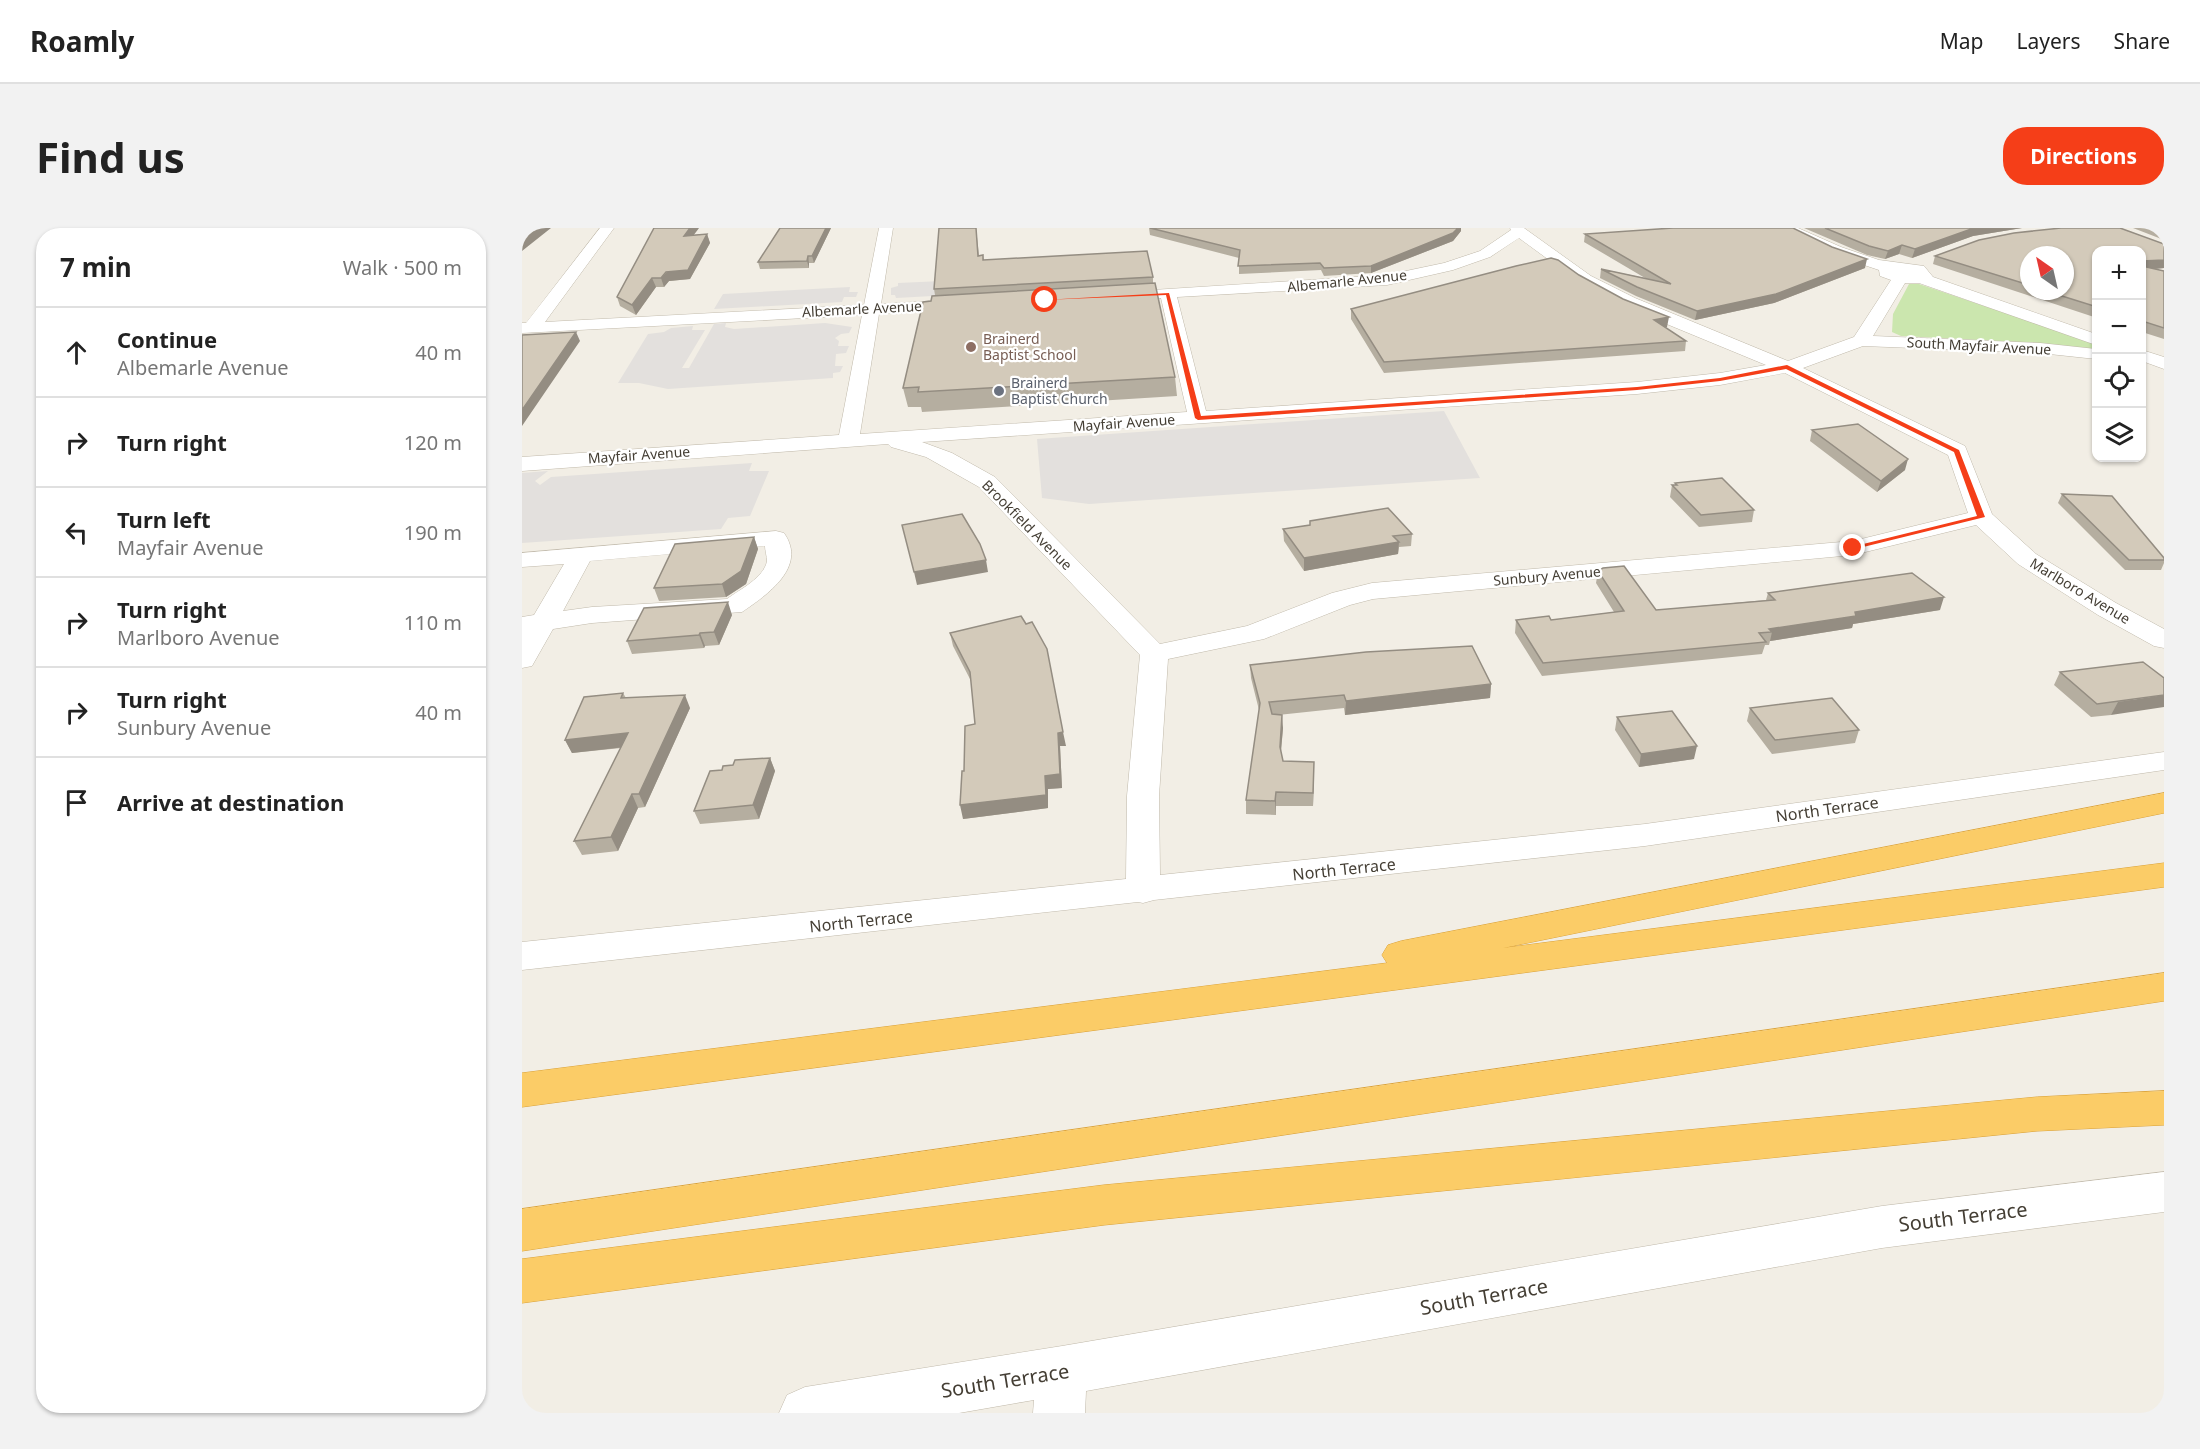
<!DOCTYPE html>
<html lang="en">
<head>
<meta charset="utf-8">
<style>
	:root { --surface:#fff; --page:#f2f2f2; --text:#222; --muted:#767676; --line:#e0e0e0; --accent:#f53e18 }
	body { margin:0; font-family:"Noto Sans",sans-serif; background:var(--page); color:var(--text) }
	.controls { position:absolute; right:18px; top:18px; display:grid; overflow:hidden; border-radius:12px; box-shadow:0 2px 4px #0004 }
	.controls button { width:54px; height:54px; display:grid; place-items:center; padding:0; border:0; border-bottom:2px solid var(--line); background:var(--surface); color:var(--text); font:30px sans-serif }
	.compass { position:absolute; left:1498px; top:18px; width:54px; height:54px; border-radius:50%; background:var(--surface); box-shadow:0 2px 4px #0004; rotate:326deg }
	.stop { position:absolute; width:18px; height:18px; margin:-14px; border:4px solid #f53e18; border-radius:50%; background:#fff }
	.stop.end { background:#f53e18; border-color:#fff; box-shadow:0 2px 6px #0008 }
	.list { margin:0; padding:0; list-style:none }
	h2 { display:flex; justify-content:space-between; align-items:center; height:78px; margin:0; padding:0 24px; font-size:26px }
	h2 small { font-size:20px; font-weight:400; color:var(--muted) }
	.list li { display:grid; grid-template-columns:39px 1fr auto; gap:18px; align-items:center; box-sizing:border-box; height:90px; padding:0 24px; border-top:2px solid var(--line) }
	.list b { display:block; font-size:22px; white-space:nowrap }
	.list p { margin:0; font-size:20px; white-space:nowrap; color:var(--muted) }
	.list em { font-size:20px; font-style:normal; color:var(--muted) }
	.icon { flex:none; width:33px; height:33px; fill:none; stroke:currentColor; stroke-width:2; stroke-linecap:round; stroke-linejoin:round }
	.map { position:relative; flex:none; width:1642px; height:1185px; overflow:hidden; border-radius:24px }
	header { display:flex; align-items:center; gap:36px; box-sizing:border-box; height:84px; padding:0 30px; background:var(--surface); border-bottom:2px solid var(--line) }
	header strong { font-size:28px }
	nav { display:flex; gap:33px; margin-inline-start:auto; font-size:21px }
	.intro { display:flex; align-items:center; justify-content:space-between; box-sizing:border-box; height:144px; padding:0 36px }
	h1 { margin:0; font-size:42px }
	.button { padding:15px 27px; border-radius:24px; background:var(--accent); color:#fff; font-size:21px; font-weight:700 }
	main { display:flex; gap:36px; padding:0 36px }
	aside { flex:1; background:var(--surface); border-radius:24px; box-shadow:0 2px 4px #0004 }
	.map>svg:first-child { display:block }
</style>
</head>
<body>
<header>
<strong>Roamly</strong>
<nav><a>Map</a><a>Layers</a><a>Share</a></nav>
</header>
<div class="intro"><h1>Find us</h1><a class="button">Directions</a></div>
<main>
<aside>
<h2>7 min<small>Walk · 500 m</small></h2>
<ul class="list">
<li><svg class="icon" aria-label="ahead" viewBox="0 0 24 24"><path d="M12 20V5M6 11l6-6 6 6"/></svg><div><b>Continue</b><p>Albemarle Avenue</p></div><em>40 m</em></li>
<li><svg class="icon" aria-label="right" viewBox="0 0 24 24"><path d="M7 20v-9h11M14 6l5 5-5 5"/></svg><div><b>Turn right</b></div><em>120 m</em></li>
<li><svg class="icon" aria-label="left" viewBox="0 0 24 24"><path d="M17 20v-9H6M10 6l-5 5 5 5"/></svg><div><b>Turn left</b><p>Mayfair Avenue</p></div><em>190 m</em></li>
<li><svg class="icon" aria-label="right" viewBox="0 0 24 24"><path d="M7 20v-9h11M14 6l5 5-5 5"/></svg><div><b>Turn right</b><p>Marlboro Avenue</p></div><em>110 m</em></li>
<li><svg class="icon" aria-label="right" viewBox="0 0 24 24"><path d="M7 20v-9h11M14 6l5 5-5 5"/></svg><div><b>Turn right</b><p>Sunbury Avenue</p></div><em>40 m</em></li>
<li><svg class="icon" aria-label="arrive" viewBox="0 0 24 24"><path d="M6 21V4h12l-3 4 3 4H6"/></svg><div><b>Arrive at destination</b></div></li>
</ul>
</aside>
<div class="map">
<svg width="1642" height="1185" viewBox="0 0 1642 1185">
	<rect width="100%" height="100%" fill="#f2eee5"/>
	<path fill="#cbe6ae" d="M 1387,56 L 1397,56 L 1572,115 L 1574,117 L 1574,122 L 1516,115 L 1379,108 L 1370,104 L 1371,86 Z"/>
	<path fill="#e3e0dd" d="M 485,50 L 485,64 L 374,70 L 373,67 L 369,67 L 369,60 L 376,58 L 376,55 Z
		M 328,59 L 327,64 L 336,64 L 334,69 L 322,69 L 320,74 L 192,81 L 201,66 Z
		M 204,95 L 203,99 L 212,101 L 303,95 L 330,99 L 327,105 L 319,106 L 313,110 L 317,113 L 316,118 L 327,118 L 324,125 L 314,126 L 313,138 L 321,138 L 318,144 L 311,145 L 311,150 L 146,161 L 117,155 L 96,155 L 126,106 L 142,104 L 149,100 L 171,98 L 170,102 L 183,102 L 160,140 L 167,140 L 192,96 Z
		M 922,183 L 958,250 L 567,276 L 520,270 L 515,211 Z
		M 230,235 L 227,243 L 247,243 L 228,288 L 206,290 L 199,301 L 0,315 L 0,245 L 26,243 L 13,253 L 18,257 L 29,249 Z"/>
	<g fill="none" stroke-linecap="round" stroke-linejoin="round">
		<g stroke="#c0b9aa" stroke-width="1">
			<path id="minor" d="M 78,0 L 92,0 L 23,94 L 342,77 L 357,0 L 371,0 L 359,76 L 446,71 L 454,76 L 446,81 L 357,86 L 338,206 L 665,184 L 639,70 L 590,73 L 584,71 L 582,68 L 584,65 L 865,47 L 922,35 L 958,23 L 989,2 L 988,0 L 1002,0 L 1069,48 L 1113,70 L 1266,133 L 1332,109 L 1369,52 L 1358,48 L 1357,42 L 1309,26 L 1258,0 L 1276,0 L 1319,19 L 1357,32 L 1402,38 L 1411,49 L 1574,106 L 1574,117 L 1397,55 L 1383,55 L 1351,108 L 1518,115 L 1574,121 L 1574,131 L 1518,125 L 1341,118 L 1281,140 L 1443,218 L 1470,286 L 1514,326 L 1594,375 L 1642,401 L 1642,420 L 1632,418 L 1576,387 L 1496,336 L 1454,297 L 1331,327 L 851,371 L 828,377 L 742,411 L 646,431 L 637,568 L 638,647 L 1123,596 L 1642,524 L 1642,542 L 1123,618 L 632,672 L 621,675 L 616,674 L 0,742 L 0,714 L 604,651 L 605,568 L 618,427 L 457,259 L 404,229 L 369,219 L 366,216 L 0,243 L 0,229 L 317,207 L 340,87 L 0,105 L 0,95 L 4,95 ZM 997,10 L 1057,54 L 1101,78 L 1244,137 L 1198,145 L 1115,154 L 684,183 L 655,69 L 865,57 L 931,42 L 968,29 ZM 1263,145 L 1426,227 L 1446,285 L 1331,313 L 850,355 L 810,365 L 725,398 L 638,416 L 473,249 L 430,225 L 400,214 L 1115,166 L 1198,157 Z
				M 1620,122 L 1642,129 L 1642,141 L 1620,133 Z
				M 254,303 L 262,305 C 286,339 245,367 220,384 L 70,395 L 31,401 L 10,438 L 0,440 L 0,389 L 12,387 L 42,336 L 0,339 L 0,325 ZM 243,318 C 243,322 245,329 245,333 C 242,350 217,362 205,371 L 70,379 L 41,383 L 68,333 Z
				M 1642,944 L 1642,984 L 1360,1020 L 564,1163 L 563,1185 L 511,1185 L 512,1172 L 437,1185 L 257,1185 L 265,1167 L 283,1159 L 540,1118 L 1360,978 Z"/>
		</g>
		<g stroke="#daa137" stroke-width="1">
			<path id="highway" d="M 1642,565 L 1642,585 L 981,720 L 1642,635 L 1642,659 L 0,879 L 0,845 L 865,735 L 860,727 L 866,717 L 879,713 Z
				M 1642,745 L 1642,773 L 0,1023 L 0,981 Z
				M 1642,863 L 1642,897 L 1515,903 L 582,997 L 0,1075 L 0,1031 L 582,957 L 1515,869 Z"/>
		</g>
		<use href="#minor" fill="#fff" fill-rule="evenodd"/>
		<use href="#highway" fill="#fbcc67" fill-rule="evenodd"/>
	</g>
	<path fill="#b5aea0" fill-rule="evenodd" d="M 177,0 L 171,7 L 185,6 L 188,15 L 168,51 L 147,53 L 142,59 L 134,59 L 114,87 L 98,78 L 95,69 Z
		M 258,0 L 309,0 L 292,35 L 287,35 L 287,40 L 238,41 L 236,34 Z
		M 417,0 L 454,0 L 457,27 L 461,27 L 462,32 L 631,49 L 631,55 L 653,149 L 655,168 L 400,184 L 399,179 L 386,179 L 381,160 L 409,73 L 413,67 L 412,61 Z
		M 627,0 L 939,3 L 931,13 L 849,45 L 802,48 L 799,42 L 717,46 L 717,30 L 628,7 Z
		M 1282,0 L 1500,0 L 1451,8 L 1390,30 L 1377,26 L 1363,31 L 1345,27 Z
		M 1611,0 L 1642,0 L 1642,12 Z
		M 1063,6 L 1343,40 L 1252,75 L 1173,92 L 1114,68 L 1078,50 L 1079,41 L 1123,50 L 1062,14 Z
		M 1642,16 L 1642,40 L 1633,41 L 1642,43 L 1642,111 L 1620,104 L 1620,22 L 1575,22 L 1575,90 L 1411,36 L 1413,28 ZM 1507,27 L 1543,63 L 1507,63 Z
		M 1057,47 L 1145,99 L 1143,99 L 1164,113 L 1163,123 L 862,145 L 829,91 L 829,81 Z
		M 1290,202 L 1383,242 L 1355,264 L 1288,213 Z
		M 1153,255 L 1232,282 L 1230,294 L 1177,299 L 1148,269 L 1150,257 L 1153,257 Z
		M 1540,266 L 1642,332 L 1642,335 L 1639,342 L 1603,342 L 1536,275 Z
		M 788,297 L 890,306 L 889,318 L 877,319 L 876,326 L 782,343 L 762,313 L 761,301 Z
		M 232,309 L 236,321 L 224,356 L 204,369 L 137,373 L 132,360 Z
		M 1076,343 L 1134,382 L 1244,372 L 1246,365 L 1418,382 L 1331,396 L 1330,400 L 1248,413 L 1247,417 L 1243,417 L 1240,426 L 1020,448 L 993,405 L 994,392 L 1029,392 L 1092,384 L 1074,355 Z
		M 210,387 L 197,417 L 183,418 L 182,420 L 110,426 L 105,413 Z
		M 428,405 L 544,518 L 538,518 L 540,560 L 526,561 L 526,580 L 441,591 L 442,543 L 453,496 L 449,453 L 431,418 Z
		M 728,437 L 969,456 L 968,470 L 823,487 L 822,480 L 756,487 L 761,500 L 759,524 L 761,533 L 792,534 L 791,578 L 754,578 L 754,587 L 724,586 L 724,572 L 737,482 L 729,450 Z
		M 1538,444 L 1642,450 L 1589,487 L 1569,489 L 1532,457 Z
		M 101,465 L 104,470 L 168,480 L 123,579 L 116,580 L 96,623 L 60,627 L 52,613 L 99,520 L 50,525 L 43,512 Z
		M 1228,480 L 1337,502 L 1333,515 L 1250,526 L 1225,493 Z
		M 1095,489 L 1172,531 L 1117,539 L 1093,502 Z
		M 248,530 L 253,543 L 237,591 L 178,596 L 172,583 L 200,542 L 211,537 Z"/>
	<path fill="#948d82" d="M 15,0 L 29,0 L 0,23 L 0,12 Z
		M 168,0 L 177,0 L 165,16 L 162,8 Z
		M 304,0 L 309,0 L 292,35 L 290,28 Z
		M 936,0 L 939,0 L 939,3 L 931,13 L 849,45 L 849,38 Z
		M 1452,0 L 1500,0 L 1451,8 L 1390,30 L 1393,21 Z
		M 185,6 L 188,15 L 168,51 L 147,53 L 142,59 L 139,50 Z
		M 1380,17 L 1377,26 L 1363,31 L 1366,23 Z
		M 286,28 L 287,35 L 287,40 L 285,33 Z
		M 1345,31 L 1343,40 L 1252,75 L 1173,92 L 1175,83 Z
		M 1642,32 L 1642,40 L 1620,42 L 1620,33 Z
		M 130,50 L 134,59 L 114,87 L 110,77 Z
		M 1147,89 L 1145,99 L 1131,102 L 1132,92 Z
		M 54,104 L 58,113 L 0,198 L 0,182 Z
		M 1386,231 L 1383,242 L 1355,264 L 1359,253 Z
		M 232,309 L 236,321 L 224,356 L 204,369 L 200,356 Z
		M 877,314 L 876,326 L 782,343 L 782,330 Z
		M 464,332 L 466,344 L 395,357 L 392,344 Z
		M 1422,369 L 1418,382 L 1331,396 L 1330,400 L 1248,413 L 1250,404 L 1247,401 L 1333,384 Z
		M 206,374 L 210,387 L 197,417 L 192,404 Z
		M 178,405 L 183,418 L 182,420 L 177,407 Z
		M 969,456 L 968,470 L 823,487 L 824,473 Z
		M 163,467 L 168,480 L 123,579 L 117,566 Z
		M 1642,467 L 1642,479 L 1589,487 L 1596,474 Z
		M 760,487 L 761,500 L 758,532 L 758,519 Z
		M 541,504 L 544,518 L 538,518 L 540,560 L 526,561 L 526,580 L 441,591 L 438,577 L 523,548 L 536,505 Z
		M 106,505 L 112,518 L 50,525 L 43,512 Z
		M 1175,518 L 1172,531 L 1117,539 L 1119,526 Z
		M 248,530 L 253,543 L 237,591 L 231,577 Z
		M 792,534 L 792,547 L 791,578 L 791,565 Z
		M 754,564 L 754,587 L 753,573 Z
		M 110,566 L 116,580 L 96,623 L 89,609 Z"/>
	<path fill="#d3caba" stroke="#948d82" stroke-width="1.5" d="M 0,0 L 15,0 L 0,12 Z
		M 132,0 L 168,0 L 162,8 L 185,6 L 166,42 L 144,44 L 139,50 L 130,50 L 110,77 L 95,69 Z
		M 258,0 L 304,0 L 290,28 L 286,28 L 285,33 L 236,34 Z
		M 417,0 L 454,0 L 456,28 L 461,27 L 461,32 L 625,23 L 631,49 L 412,61 Z
		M 628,0 L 936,0 L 931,5 L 849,38 L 802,40 L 798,35 L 716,38 L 718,22 Z
		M 1151,0 L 1271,0 L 1310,19 L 1345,31 L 1254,66 L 1175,83 L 1115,59 L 1079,41 L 1149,56 L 1063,6 Z
		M 1303,0 L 1452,0 L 1393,21 L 1380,17 L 1366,23 L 1347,18 Z
		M 1539,0 L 1598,0 L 1642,16 L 1642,32 L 1620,33 L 1620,22 L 1575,22 L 1575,79 L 1524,63 L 1543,63 L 1543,27 L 1507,27 L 1507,57 L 1413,28 L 1457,12 L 1492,5 Z
		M 1029,30 L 1036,32 L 1057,47 L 1101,71 L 1147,89 L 1132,92 L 1164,113 L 862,134 L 829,81 L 994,38 Z
		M 1620,38 L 1642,43 L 1642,100 L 1620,93 Z
		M 633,55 L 653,149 L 396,164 L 397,159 L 381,160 L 401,74 L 409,73 L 410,68 Z
		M 54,104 L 0,182 L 0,107 Z
		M 1336,196 L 1386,231 L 1359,253 L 1290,202 Z
		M 1200,250 L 1232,282 L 1179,287 L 1150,257 L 1155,257 L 1153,255 Z
		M 1540,266 L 1590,268 L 1642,330 L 1642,332 L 1607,332 Z
		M 866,280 L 890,306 L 871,308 L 877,314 L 782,330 L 761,301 L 788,297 L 788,293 Z
		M 440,286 L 458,316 L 464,332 L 392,344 L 380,297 Z
		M 232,309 L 219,343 L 200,356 L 132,360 L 153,316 Z
		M 1102,338 L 1134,382 L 1253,372 L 1246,365 L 1390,345 L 1422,369 L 1333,384 L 1334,388 L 1247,401 L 1250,404 L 1237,405 L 1244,414 L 1021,435 L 994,392 L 1027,388 L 1029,392 L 1102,383 L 1076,343 L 1081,340 Z
		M 206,374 L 192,404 L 178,405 L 177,407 L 105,413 L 122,380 Z
		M 499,388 L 504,396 L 510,394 L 525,421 L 541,504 L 536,505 L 538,546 L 523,548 L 524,567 L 438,577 L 440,543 L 442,543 L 443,498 L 453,496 L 448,444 L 428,405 Z
		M 950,418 L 969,456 L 824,473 L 822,467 L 747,474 L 750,486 L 760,487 L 758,519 L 761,533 L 792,534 L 791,565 L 754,564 L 753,573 L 724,572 L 738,475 L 728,437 L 844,424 Z
		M 1621,434 L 1642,450 L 1642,467 L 1575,476 L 1538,444 Z
		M 101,465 L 99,470 L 163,467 L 117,566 L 110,566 L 89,609 L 52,613 L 106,505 L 43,512 L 62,469 Z
		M 1310,470 L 1337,502 L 1253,512 L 1228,480 Z
		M 1150,483 L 1175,518 L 1119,526 L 1095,489 Z
		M 248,530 L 231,577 L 172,583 L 188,543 L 200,542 L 201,538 L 211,537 L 213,532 Z"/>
	<path fill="#f53e18" d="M 647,65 L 679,188 L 1115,159 L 1198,150 L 1265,137 L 1437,222 L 1463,289 L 1329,322 L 1329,319 L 1455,288 L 1432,224 L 1264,141 L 1198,153 L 1115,162 L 676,192 L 673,190 L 644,67 L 521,72 Z"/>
	<circle fill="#8d6e63" stroke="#fff" stroke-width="2" cx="449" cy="119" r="6"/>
	<circle fill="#6b7280" stroke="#fff" stroke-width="2" cx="477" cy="163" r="6"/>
	<g text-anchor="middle" stroke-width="4.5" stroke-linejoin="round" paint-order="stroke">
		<g font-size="14" fill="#443e34" stroke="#fff">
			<text transform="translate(825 53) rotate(-6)" y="5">Albemarle Avenue</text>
			<text transform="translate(340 81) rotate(-3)" y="5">Albemarle Avenue</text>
			<text transform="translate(1457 118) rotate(3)" y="5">South Mayfair Avenue</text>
			<text transform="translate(602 195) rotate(-4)" y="5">Mayfair Avenue</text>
			<text transform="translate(117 227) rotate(-4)" y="5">Mayfair Avenue</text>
			<text transform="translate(505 297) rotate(45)" y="5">Brookfield Avenue</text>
			<text transform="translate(1025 348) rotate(-5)" y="5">Sunbury Avenue</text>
			<text transform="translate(1558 363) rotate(31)" y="5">Marlboro Avenue</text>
		</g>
		<g font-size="14" fill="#785e54" stroke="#fff" text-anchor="start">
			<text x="461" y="116">Brainerd<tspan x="461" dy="16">Baptist School</tspan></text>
		</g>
		<g font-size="14" fill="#5b616d" stroke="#fff" text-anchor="start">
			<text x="489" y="160">Brainerd<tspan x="489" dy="16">Baptist Church</tspan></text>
		</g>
		<g font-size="16" fill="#443e34" stroke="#fff">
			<text transform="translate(1305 581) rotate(-8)" y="6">North Terrace</text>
			<text transform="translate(822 641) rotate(-6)" y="6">North Terrace</text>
			<text transform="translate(339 693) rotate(-6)" y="6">North Terrace</text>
		</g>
		<g font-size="20" fill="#443e34" stroke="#fff">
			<text transform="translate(1441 989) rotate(-7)" y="7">South Terrace</text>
			<text transform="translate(962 1069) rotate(-10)" y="7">South Terrace</text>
			<text transform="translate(483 1153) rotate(-9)" y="7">South Terrace</text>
		</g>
	</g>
</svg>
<div class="controls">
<button>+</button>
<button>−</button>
<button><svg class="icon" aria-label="locate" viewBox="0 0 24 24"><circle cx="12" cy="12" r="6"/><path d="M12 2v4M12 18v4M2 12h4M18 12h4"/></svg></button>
<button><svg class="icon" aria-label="layers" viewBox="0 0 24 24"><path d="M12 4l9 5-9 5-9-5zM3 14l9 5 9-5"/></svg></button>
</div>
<svg class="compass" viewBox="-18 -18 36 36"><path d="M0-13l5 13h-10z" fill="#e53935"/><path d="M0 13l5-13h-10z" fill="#767676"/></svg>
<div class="stop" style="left:523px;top:72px"></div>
<div class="stop end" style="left:1331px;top:320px"></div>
</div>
</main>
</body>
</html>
